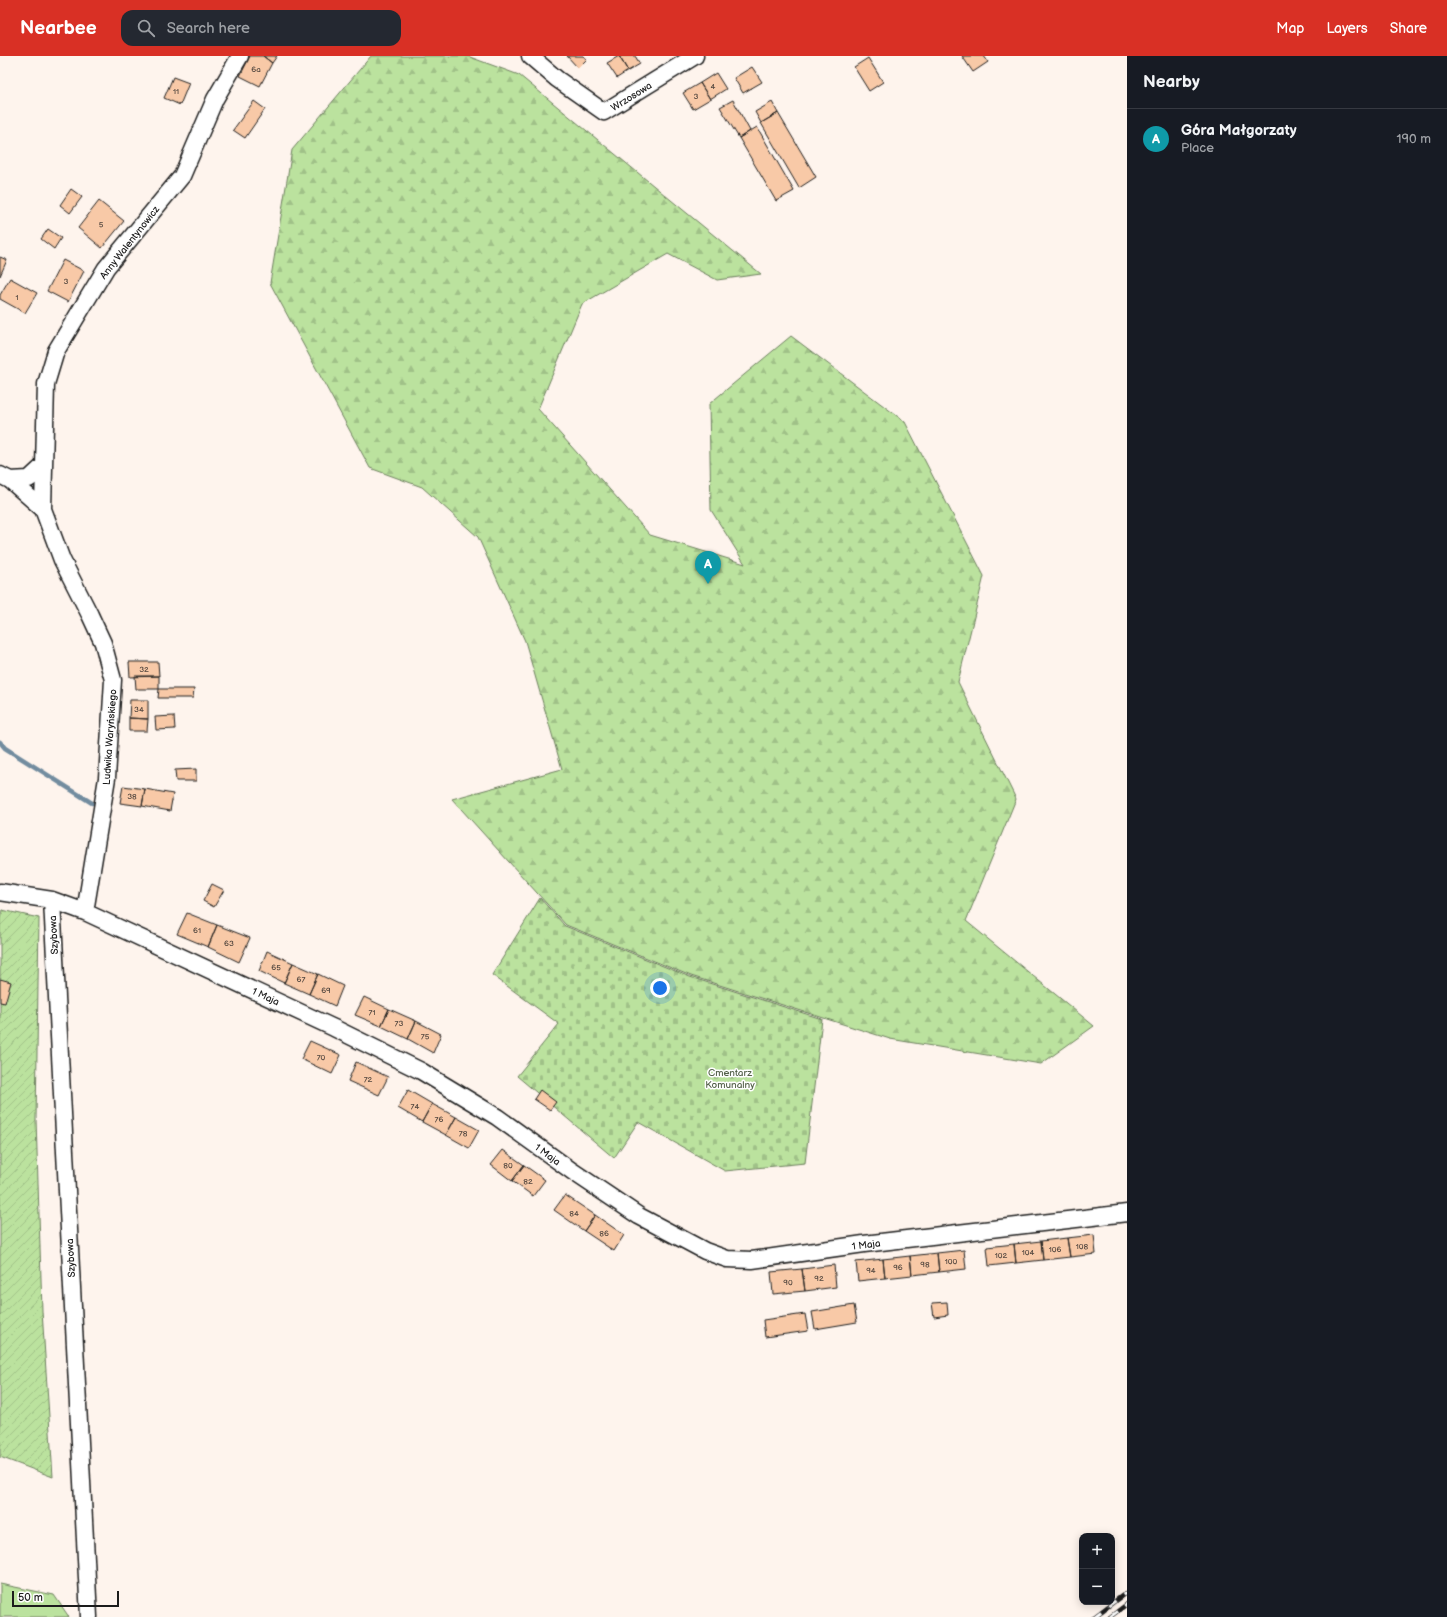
<!DOCTYPE html>
<html lang="en">
<head>
<meta charset="utf-8">
<style>
	:root { --surface:#171b24; --page:#242831; --text:#f1f3f6; --muted:#9ea1a6; --line:#363941; --accent:#d93025 }
	body { margin:0; font-family:"Balsamiq Sans",sans-serif; background:var(--page); color:var(--text) }
	.controls { position:absolute; right:12px; bottom:12px; display:grid; overflow:hidden; border-radius:8px; box-shadow:0 2px 10px #0003 }
	.controls button { width:36px; height:36px; display:grid; place-items:center; padding:0; border:0; border-bottom:1px solid var(--line); background:var(--surface); color:var(--text); font:20px sans-serif }
	.scale { position:absolute; left:12px; bottom:10px; width:107px; box-sizing:border-box; padding-left:4px; border:2px solid #1c1c1c; border-top:0; font-size:11px; line-height:14px; white-space:nowrap; color:#1c1c1c; -webkit-text-stroke:3px #fff; paint-order:stroke }
	.you { position:absolute; left:660px; top:932px; width:14px; height:14px; margin:-10px; border:3px solid #fff; border-radius:50%; background:#1a73e8; box-shadow:0 0 0 6px #1a73e833 }
	.badge { display:grid; place-items:center; width:26px; height:26px; border-radius:50%; background:var(--accent); color:#fff; font-size:13px; font-weight:700 }
	.pin { position:absolute; translate:-50% -33px; filter:drop-shadow(0 1px 2px #0008) }
	.pin::after { content:''; position:absolute; top:21px; width:14px; height:12px; background:inherit; clip-path:polygon(0 0,100% 0,50% 100%) }
	.list { margin:0; padding:0; list-style:none }
	h2 { display:flex; justify-content:space-between; align-items:center; height:52px; margin:0; padding:0 16px; font-size:17px }
	h2 small { font-size:13px; font-weight:400; color:var(--muted) }
	.list li { display:grid; grid-template-columns:26px 1fr auto; gap:12px; align-items:center; box-sizing:border-box; height:60px; padding:0 16px; border-top:1px solid var(--line) }
	.list b { display:block; font-size:15px; white-space:nowrap }
	.list p { margin:0; font-size:13px; white-space:nowrap; color:var(--muted) }
	.list em { font-size:13px; font-style:normal; color:var(--muted) }
	.icon { flex:none; width:22px; height:22px; fill:none; stroke:currentColor; stroke-width:2; stroke-linecap:round; stroke-linejoin:round }
	.map { position:relative; flex:none; width:1127px; height:1561px; overflow:hidden }
	header { display:flex; align-items:center; gap:24px; box-sizing:border-box; height:56px; padding:0 20px; background:var(--accent); color:#fff }
	header strong { font-size:19px }
	nav { display:flex; gap:22px; margin-inline-start:auto; font-size:14px }
	.search { width:280px; height:36px; background:var(--page); display:flex; align-items:center; gap:10px; box-sizing:border-box; padding:0 14px; border-radius:12px; color:var(--muted); font-size:15px }
	main { display:flex }
	aside { flex:1; background:var(--surface) }
	.map>svg:first-child { display:block }
</style>
</head>
<body>
<header>
<strong>Nearbee</strong>
<div class="search"><svg class="icon" aria-label="search" viewBox="0 0 24 24"><circle cx="10" cy="10" r="6"/><path d="M15 15l6 6"/></svg>Search here</div>
<nav><a>Map</a><a>Layers</a><a>Share</a></nav>
</header>
<main>
<div class="map">
<svg width="1127" height="1561" viewBox="0 0 1127 1561">
	<defs>
		<pattern id="forest-firs" width="22" height="20" patternUnits="userSpaceOnUse"><rect width="22" height="20" fill="#bbe29e"/><path d="M5 1l3.5 6h-7zM16 11l3.5 6h-7z" fill="#a0c188"/></pattern>
		<pattern id="cemetery-stones" width="16" height="16" patternUnits="userSpaceOnUse"><rect width="16" height="16" fill="#bbe29e"/><path d="M2 7V4a2 2 0 0 1 4 0v3zM10 15v-3a2 2 0 0 1 4 0v3z" fill="#a0c188"/></pattern>
		<pattern id="garden-furrows" width="10" height="10" patternUnits="userSpaceOnUse"><rect width="10" height="10" fill="#bbe29e"/><path d="M-1 1l2-2M0 10L10 0M9 11l2-2" fill="none" stroke="#a0c188"/></pattern>
	</defs>
	<rect width="100%" height="100%" fill="#fef4ed"/>
	<filter id="ink" filterUnits="userSpaceOnUse"><feTurbulence type="fractalNoise" baseFrequency=".025" numOctaves="2"/><feDisplacementMap in="SourceGraphic" scale="8" xChannelSelector="R" yChannelSelector="G"/><feConvolveMatrix kernelMatrix="1 2 1 2 8 2 1 2 1" color-interpolation-filters="sRGB"/></filter>
	<g filter="url(#ink)">
		<path fill="url(#forest-firs)" stroke="#6c7f5d" d="M 371,0 L 467,0 L 519,19 L 761,218 L 717,224 L 668,198 L 582,248 L 538,353 L 650,479 L 745,508 L 711,454 L 709,348 L 791,280 L 905,366 L 984,520 L 958,626 L 1016,743 L 966,865 L 1094,970 L 1041,1008 L 890,983 L 691,920 L 566,869 L 452,743 L 562,713 L 525,585 L 478,481 L 422,431 L 370,412 L 270,227 L 292,94 Z"/>
		<path fill="url(#cemetery-stones)" stroke="#6c7f5d" d="M 540,842 L 565,870 L 690,921 L 822,963 L 805,1107 L 725,1115 L 638,1066 L 614,1102 L 517,1020 L 559,968 L 492,919 Z"/>
		<path fill="#bbe29e" stroke="#6c7f5d" d="M 0,1528 L 54,1539 L 69,1561 L 0,1561 Z"/>
		<path fill="url(#garden-furrows)" stroke="#6c7f5d" d="M 2,854 L 39,862 L 36,1063 L 42,1255 L 53,1421 L 0,1401 L 0,863 Z"/>
		<g fill="none" stroke-linecap="round" stroke-linejoin="round">
			<path stroke="#728c9f" stroke-width="4.5" d="M 0,686 L 5,692 L 92,747"/>
		</g>
		<path fill="#f8c9a7" stroke="#1c1c1c" d="M 250,0 L 263,0 L 272,7 L 260,30 L 240,20 Z
			M 263,0 L 277,0 L 272,7 Z
			M 567,0 L 583,0 L 587,3 L 578,12 Z
			M 619,0 L 628,15 L 617,22 L 607,7 Z
			M 619,0 L 635,0 L 640,8 L 628,15 Z
			M 962,0 L 984,0 L 988,6 L 973,16 Z
			M 868,2 L 883,26 L 869,35 L 854,11 Z
			M 752,11 L 762,26 L 743,37 L 734,22 Z
			M 716,17 L 726,33 L 710,43 L 700,27 Z
			M 173,21 L 189,27 L 180,49 L 164,42 Z
			M 700,27 L 710,43 L 693,53 L 683,37 Z
			M 733,44 L 750,75 L 739,82 L 720,51 Z
			M 254,45 L 265,53 L 245,82 L 233,74 Z
			M 772,46 L 778,57 L 761,67 L 755,56 Z
			M 778,57 L 816,121 L 799,132 L 761,67 Z
			M 757,71 L 794,135 L 776,145 L 739,82 Z
			M 71,133 L 82,141 L 70,157 L 60,149 Z
			M 99,145 L 124,165 L 102,192 L 78,172 Z
			M 48,173 L 61,182 L 54,193 L 41,183 Z
			M 0,201 L 7,204 L 0,220 Z
			M 63,204 L 84,215 L 68,246 L 47,235 Z
			M 10,222 L 37,237 L 25,257 L 0,243 L 0,239 Z
			M 129,606 L 158,606 L 159,620 L 130,621 Z
			M 135,620 L 159,620 L 159,633 L 136,633 Z
			M 159,633 L 194,633 L 193,642 L 158,642 Z
			M 130,644 L 148,644 L 148,663 L 129,662 Z
			M 174,660 L 175,673 L 156,674 L 155,661 Z
			M 129,662 L 148,663 L 147,675 L 129,675 Z
			M 196,713 L 196,725 L 176,725 L 175,714 Z
			M 123,730 L 145,733 L 142,750 L 120,747 Z
			M 145,733 L 173,738 L 170,755 L 142,750 Z
			M 212,828 L 224,834 L 214,851 L 203,845 Z
			M 187,857 L 217,869 L 208,891 L 177,878 Z
			M 217,869 L 250,882 L 239,906 L 208,891 Z
			M 267,895 L 293,907 L 284,927 L 259,915 Z
			M 293,907 L 318,918 L 309,938 L 284,927 Z
			M 318,918 L 343,930 L 335,950 L 309,938 Z
			M 0,923 L 11,926 L 5,947 L 0,946 Z
			M 364,941 L 389,953 L 381,970 L 355,959 Z
			M 389,953 L 416,965 L 408,983 L 381,970 Z
			M 416,965 L 441,978 L 433,997 L 408,983 Z
			M 310,985 L 341,999 L 332,1018 L 301,1003 Z
			M 356,1006 L 388,1021 L 379,1039 L 348,1025 Z
			M 408,1034 L 432,1048 L 422,1066 L 398,1052 Z
			M 540,1034 L 556,1046 L 550,1054 L 534,1043 Z
			M 432,1048 L 456,1061 L 446,1079 L 422,1066 Z
			M 456,1061 L 479,1074 L 469,1092 L 446,1079 Z
			M 503,1094 L 524,1109 L 512,1125 L 491,1109 Z
			M 524,1109 L 545,1124 L 533,1140 L 512,1125 Z
			M 565,1139 L 595,1159 L 584,1175 L 554,1154 Z
			M 595,1159 L 624,1179 L 614,1195 L 584,1175 Z
			M 1094,1179 L 1096,1198 L 1070,1201 L 1067,1182 Z
			M 1067,1182 L 1070,1201 L 1043,1204 L 1041,1185 Z
			M 1041,1185 L 1043,1204 L 1016,1207 L 1014,1188 Z
			M 1014,1188 L 1016,1207 L 989,1210 L 987,1191 Z
			M 964,1194 L 966,1213 L 939,1216 L 937,1197 Z
			M 937,1197 L 939,1216 L 912,1219 L 910,1200 Z
			M 910,1200 L 912,1219 L 885,1222 L 883,1203 Z
			M 883,1203 L 885,1222 L 858,1225 L 856,1206 Z
			M 834,1209 L 836,1231 L 805,1235 L 802,1213 Z
			M 802,1213 L 805,1235 L 773,1238 L 771,1216 Z
			M 947,1246 L 948,1259 L 934,1261 L 932,1247 Z
			M 854,1249 L 857,1266 L 815,1273 L 812,1256 Z
			M 805,1258 L 808,1275 L 765,1281 L 763,1264 Z"/>
		<g fill="none" stroke-linecap="round" stroke-linejoin="round">
			<g stroke="#1c1c1c" stroke-width="19">
				<path id="minor" d="M 530,0 L 557,23 L 604,56 L 695,0
					M 0,419 L 10,424 L 43,453 L 62,504 L 90,559 L 103,587 L 113,624 L 107,722 L 85,856
					M 10,424 L 29,423 L 43,410
					M 43,453 L 46,328 L 56,295 L 106,212 L 182,120 L 215,43 L 240,0
					M 0,836 L 52,844 L 85,856 L 334,972 L 421,1015 L 497,1061 L 572,1115 L 639,1160 L 705,1195 L 727,1203 L 752,1204 L 864,1188 L 1127,1157
					M 52,844 L 89,1561"/>
			</g>
			<use href="#minor" stroke="#fff" stroke-width="16"/>
			<g stroke="#1c1c1c" stroke-width="4.5">
				<path id="rail" d="M 1094,1561 L 1127,1536
					M 1110,1561 L 1127,1548"/>
			</g>
			<use href="#rail" stroke="#fff" stroke-width="3" stroke-dasharray="9" stroke-linecap="butt"/>
		</g>
	</g>
	<g text-anchor="middle" stroke-width="3" stroke-linejoin="round" paint-order="stroke">
		<g font-size="8" fill="#53473f">
			<text x="256" y="16">6a</text>
			<text x="713" y="33">4</text>
			<text x="176" y="38">11</text>
			<text x="696" y="43">3</text>
			<text x="101" y="171">5</text>
			<text x="66" y="228">3</text>
			<text x="17" y="244">1</text>
			<text x="144" y="616">32</text>
			<text x="139" y="656">34</text>
			<text x="132" y="743">38</text>
			<text x="197" y="877">61</text>
			<text x="229" y="890">63</text>
			<text x="276" y="914">65</text>
			<text x="301" y="926">67</text>
			<text x="326" y="937">69</text>
			<text x="372" y="959">71</text>
			<text x="399" y="970">73</text>
			<text x="425" y="983">75</text>
			<text x="321" y="1004">70</text>
			<text x="368" y="1026">72</text>
			<text x="415" y="1053">74</text>
			<text x="439" y="1066">76</text>
			<text x="463" y="1080">78</text>
			<text x="508" y="1112">80</text>
			<text x="528" y="1128">82</text>
			<text x="574" y="1160">84</text>
			<text x="604" y="1180">86</text>
			<text x="1082" y="1193">108</text>
			<text x="1055" y="1196">106</text>
			<text x="1028" y="1199">104</text>
			<text x="1001" y="1202">102</text>
			<text x="951" y="1208">100</text>
			<text x="925" y="1211">98</text>
			<text x="898" y="1214">96</text>
			<text x="871" y="1217">94</text>
			<text x="819" y="1225">92</text>
			<text x="788" y="1229">90</text>
		</g>
		<g font-size="10" fill="#1c1c1c" stroke="#fff">
			<text transform="translate(631 40) rotate(-32)" y="4">Wrzosowa</text>
			<text transform="translate(129 186) rotate(-52)" y="4">Anny Walentynowicz</text>
			<text transform="translate(109 681) rotate(-86)" y="4">Ludwika Waryńskiego</text>
			<text transform="translate(53 879) rotate(-93)" y="4">Szybowa</text>
			<text transform="translate(266 940) rotate(25)" y="4">1 Maja</text>
			<text transform="translate(548 1098) rotate(36)" y="4">1 Maja</text>
			<text transform="translate(866 1188) rotate(-7)" y="4">1 Maja</text>
			<text transform="translate(70 1202) rotate(-93)" y="4">Szybowa</text>
		</g>
		<g font-size="10" fill="#54614a" stroke="#fff">
			<text x="730" y="1020">Cmentarz<tspan x="730" dy="12">Komunalny</tspan></text>
		</g>
	</g>
</svg>
<div class="controls">
<button>+</button>
<button>−</button>
</div>
<div class="scale">50 m</div>
<div class="you"></div>
<div class="pin badge" style="left:708px;top:528px;background:#0f9aa8">A</div>
</div>
<aside>
<h2>Nearby<small></small></h2>
<ul class="list">
<li><span class="badge" style="background:#0f9aa8">A</span><div><b>Góra Małgorzaty</b><p>Place</p></div><em>190 m</em></li>
</ul>
</aside>
</main>
</body>
</html>
